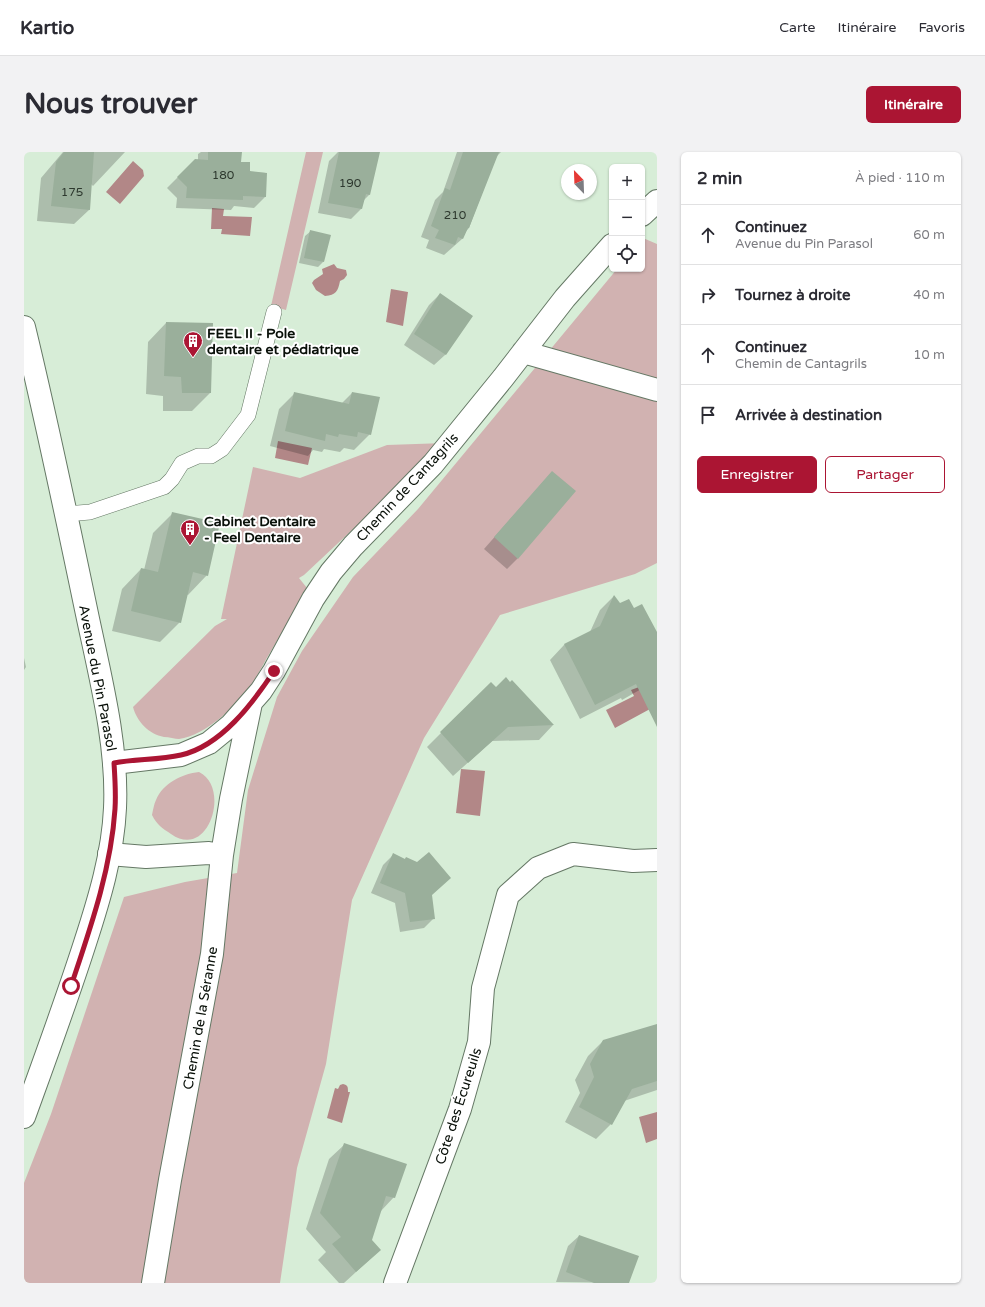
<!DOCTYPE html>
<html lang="fr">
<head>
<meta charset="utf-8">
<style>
	:root { --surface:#fff; --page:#f2f2f3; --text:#2b2b33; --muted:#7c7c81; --line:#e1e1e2; --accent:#ab1533 }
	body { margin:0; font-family:"Varela Round",sans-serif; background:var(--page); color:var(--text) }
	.controls { position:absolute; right:12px; top:12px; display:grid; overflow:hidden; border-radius:6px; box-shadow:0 1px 3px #0004 }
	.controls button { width:36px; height:36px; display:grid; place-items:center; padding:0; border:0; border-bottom:1px solid var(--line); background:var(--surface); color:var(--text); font:20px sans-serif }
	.compass { position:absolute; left:537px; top:12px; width:36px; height:36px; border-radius:50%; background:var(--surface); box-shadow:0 1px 3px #0004; rotate:337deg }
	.stop { position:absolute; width:12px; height:12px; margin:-9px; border:3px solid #ab1533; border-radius:50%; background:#fff }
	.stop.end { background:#ab1533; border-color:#fff; box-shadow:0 1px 4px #0008 }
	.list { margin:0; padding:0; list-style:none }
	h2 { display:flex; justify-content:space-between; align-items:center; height:52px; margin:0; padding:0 16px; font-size:17px }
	h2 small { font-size:13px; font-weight:400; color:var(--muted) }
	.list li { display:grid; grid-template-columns:26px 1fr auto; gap:12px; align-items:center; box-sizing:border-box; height:60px; padding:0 16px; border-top:1px solid var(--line) }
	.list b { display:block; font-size:15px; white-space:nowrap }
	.list p { margin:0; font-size:13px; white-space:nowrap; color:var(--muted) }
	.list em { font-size:13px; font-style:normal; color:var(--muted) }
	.actions { display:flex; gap:8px; padding:12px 16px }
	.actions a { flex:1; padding:9px 0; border:1px solid var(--accent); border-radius:6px; text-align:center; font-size:14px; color:var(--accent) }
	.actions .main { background:var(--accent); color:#fff }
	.icon { flex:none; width:22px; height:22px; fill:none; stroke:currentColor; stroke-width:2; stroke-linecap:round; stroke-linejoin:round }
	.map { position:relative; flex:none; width:633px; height:1131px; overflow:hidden; border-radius:6px }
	header { display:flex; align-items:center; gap:24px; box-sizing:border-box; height:56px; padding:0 20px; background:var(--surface); border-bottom:1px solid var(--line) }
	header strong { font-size:19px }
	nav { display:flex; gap:22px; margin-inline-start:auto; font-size:14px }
	.intro { display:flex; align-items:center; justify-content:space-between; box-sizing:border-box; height:96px; padding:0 24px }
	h1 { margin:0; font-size:28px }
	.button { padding:10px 18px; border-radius:6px; background:var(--accent); color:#fff; font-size:14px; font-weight:700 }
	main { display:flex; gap:24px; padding:0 24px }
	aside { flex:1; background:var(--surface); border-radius:6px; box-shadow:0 1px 3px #0004 }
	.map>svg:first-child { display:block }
</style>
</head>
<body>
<header>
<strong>Kartio</strong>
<nav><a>Carte</a><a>Itinéraire</a><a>Favoris</a></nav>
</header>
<div class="intro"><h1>Nous trouver</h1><a class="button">Itinéraire</a></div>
<main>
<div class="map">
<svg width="633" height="1131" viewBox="0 0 633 1131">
	<rect width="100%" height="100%" fill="#d7edd7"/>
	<path fill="#d1b2b1" d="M 282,0 L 299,0 L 262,158 L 247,154 Z
		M 619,86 L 633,92 L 633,411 L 611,422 L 476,463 L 400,586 L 328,748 L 302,912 L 273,1016 L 256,1131 L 0,1131 L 0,1031 L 27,962 L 100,745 L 161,730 L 213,721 L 224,638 L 253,545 L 278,499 L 329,425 L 394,357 L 593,117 L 618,117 L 618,87 Z
		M 421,291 L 280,423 L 275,426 L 283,436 C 271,458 259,479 247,499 C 240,510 234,523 227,534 C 211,555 182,583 155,587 C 151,587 145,585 140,585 C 125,582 113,570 109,555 L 191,474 L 203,467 L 197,467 L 229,315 L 276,326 L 363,293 Z
		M 175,620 C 207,635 185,709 147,682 C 138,676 133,673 128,663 C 129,658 130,652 132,648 C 139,631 158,622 175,620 Z"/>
	<path fill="#b28787" d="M 109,9 L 119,18 L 120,24 L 96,52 L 82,40 Z
		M 188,56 L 200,57 L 199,64 L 228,65 L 226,84 L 197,82 L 198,77 L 187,77 Z
		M 310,112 L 313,116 L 322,118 L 323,123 L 320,127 L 316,129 C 314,139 312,143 301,144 L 292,138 L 288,131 L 290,128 L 299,122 L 298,117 Z
		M 367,137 L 384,140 L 379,174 L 362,170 Z
		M 254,289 L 288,296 L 284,313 L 251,306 Z
		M 615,535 L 626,557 L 591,576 L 582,558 L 610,544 L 607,538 Z
		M 437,617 L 461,619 L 456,664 L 432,661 Z
		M 319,932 C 324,933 324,935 324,940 L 326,940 L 318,971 L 303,966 L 311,936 L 314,937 L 316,933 Z
		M 633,960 L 633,987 L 622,991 L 615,965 Z"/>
	<path fill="#0003" d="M 39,0 L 101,0 L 69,34 L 67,32 L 65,58 L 50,72 L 13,69 L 17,26 Z
		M 177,0 L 217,0 L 216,11 L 225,20 L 242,21 L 241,45 L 230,56 L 210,54 L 207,58 L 152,56 L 153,46 L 143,36 L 171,8 L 174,9 L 174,2 Z
		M 314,0 L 355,0 L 345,43 L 339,49 L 337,57 L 327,67 L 294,61 L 305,9 Z
		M 433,0 L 477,0 L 471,6 L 445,76 L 442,79 L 438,87 L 420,103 L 402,96 L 405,88 L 397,85 L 411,48 L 419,40 Z
		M 287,79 L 299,110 L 294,115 L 275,111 L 281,84 Z
		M 416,142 L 448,164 L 421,203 L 410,213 L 380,193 L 405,153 Z
		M 142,171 L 186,241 L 168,259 L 139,259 L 139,244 L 122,242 L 124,190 Z
		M 328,241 L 346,282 L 330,298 L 320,296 L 316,300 L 300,297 L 298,300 L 289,298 L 284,304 L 246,294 L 255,257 L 270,242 L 317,252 Z
		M 528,320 L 494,406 L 483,417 L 460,397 Z
		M 149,361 L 183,423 L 164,443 L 162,442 L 156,470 L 136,490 L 88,479 L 98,437 L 117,417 L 120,418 L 129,381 Z
		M 590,444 L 596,453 L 633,482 L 633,528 L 598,548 L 597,546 L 556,567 L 526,508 L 540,493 L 566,480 L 576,458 Z
		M 0,506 L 2,515 L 0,518 Z
		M 488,530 L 529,573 L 515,588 L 468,589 L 429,624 L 403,595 L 467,531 L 472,536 Z
		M 369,703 L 380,708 L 382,706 L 407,743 L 410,766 L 400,776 L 376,780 L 371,751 L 347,741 L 359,713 Z
		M 633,873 L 633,938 L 600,949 L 587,972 L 572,987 L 541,970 L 556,941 L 551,928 L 564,904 L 579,889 Z
		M 320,993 L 370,1045 L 356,1060 L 347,1088 L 356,1098 L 320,1131 L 315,1131 L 294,1108 L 302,1100 L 282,1077 L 305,1007 Z
		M 555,1084 L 604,1131 L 532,1130 L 544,1094 Z"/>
	<path fill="#9aaf9b" d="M 40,0 L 70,0 L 66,58 L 27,54 L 32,10 Z
		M 184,0 L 218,0 L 217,10 L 226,10 L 226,19 L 243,21 L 242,45 L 219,44 L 219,48 L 162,46 L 163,35 L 153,25 L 171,7 L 184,8 Z
		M 315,0 L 356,0 L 346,43 L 342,42 L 338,57 L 304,51 Z
		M 439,0 L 475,0 L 445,76 L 444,76 L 439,87 L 434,85 L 431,93 L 411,86 L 415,78 L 407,74 L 421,36 L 426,38 Z
		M 286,78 L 307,83 L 300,110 L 280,106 Z
		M 416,141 L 449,164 L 422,203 L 390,182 Z
		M 142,170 L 189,171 L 187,241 L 158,241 L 157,225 L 140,224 Z
		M 270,240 L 325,252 L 328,240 L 356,245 L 347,283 L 334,280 L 333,285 L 315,282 L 314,285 L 302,282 L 301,289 L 261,279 Z
		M 528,319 L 552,339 L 494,407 L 470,385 Z
		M 148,360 L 196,371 L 184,424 L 169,420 L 157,471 L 107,459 L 117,416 L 134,420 Z
		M 590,443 L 596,451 L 605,447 L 610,456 L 618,452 L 633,480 L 633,575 L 612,532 L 571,553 L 540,492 L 576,474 Z
		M 482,525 L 486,530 L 488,528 L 530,573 L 484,575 L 444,611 L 416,580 L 467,530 L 472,535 Z
		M 405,700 L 427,726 L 408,743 L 411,767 L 386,770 L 381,741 L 356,731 L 369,701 L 381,707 L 382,705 L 393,710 Z
		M 633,872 L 633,929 L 608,937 L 588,973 L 555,955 L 570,925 L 566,912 L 579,888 Z
		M 320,991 L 383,1012 L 371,1046 L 362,1044 L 348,1088 L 357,1098 L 332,1120 L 308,1092 L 317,1085 L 296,1061 Z
		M 555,1083 L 615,1104 L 605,1131 L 570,1131 L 542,1120 Z"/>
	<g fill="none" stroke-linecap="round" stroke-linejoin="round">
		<g stroke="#657865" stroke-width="16">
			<path id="lane" d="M 42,362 L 66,360 L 140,335 L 148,327 L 158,311 L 174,304 L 187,304 L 198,297 L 224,263 L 250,160"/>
		</g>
		<g stroke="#657865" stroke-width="24">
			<path id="street" d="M 618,63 L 633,49
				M 499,200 L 633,238
				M 90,611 L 157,603 L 185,591 L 207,573 L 237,539 L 250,519 L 289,447 L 307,420 L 329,394 L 409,312 L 479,226 L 541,146 L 588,93
				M 85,702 L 122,705 L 185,701 L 198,703
				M 129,1131 L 146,1028 L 188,802 L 198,703 L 207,647 L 227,551
				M 371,1131 L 436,957 L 455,890 L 459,836 L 484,743 L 514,716 L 549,702 L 609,709 L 633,708"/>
		</g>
		<g stroke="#657865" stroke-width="24">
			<path id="secondary" d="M 0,175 C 23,270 43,366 63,462 C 76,524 94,593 91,656 C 89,702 75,748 61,791 C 42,850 21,907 0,965"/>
		</g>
		<use href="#lane" stroke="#fff" stroke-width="15"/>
		<use href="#street" stroke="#fff" stroke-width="22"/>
		<use href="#secondary" stroke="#fff" stroke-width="22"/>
	</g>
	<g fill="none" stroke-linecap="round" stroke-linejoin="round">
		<path stroke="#ab1533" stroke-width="5" d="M 47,834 C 66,777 87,718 91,657 C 92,642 91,626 90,611 C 112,607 135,608 157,603 C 197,594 229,551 250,519"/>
	</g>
	<defs>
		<g id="building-pin" transform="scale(1)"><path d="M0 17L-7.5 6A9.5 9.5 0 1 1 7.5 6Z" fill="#ab1533" stroke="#fff"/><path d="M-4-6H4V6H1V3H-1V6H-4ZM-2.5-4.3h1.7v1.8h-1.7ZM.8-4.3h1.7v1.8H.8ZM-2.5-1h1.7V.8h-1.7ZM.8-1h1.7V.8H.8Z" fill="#fff"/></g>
	</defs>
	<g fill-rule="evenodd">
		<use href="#building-pin" x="169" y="189"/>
		<use href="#building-pin" x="166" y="377"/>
	</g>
	<g text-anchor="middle" stroke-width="4" stroke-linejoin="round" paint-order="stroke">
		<g font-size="12" fill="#2d382e">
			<text x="199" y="27">180</text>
			<text x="326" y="35">190</text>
			<text x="48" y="44">175</text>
			<text x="431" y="67">210</text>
		</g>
		<g font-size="14" font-weight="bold" fill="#091009" stroke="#fff" text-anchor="start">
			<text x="183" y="186">FEEL II - Pole<tspan x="183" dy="16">dentaire et pédiatrique</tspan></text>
			<text x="180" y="374">Cabinet Dentaire<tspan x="180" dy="16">- Feel Dentaire</tspan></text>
		</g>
		<g font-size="14" fill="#091009" stroke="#fff">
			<text transform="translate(383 335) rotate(-47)" y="5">Chemin de Cantagrils</text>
			<text transform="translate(74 526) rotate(79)" y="5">Avenue du Pin Parasol</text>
			<text transform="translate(176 866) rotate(-80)" y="5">Chemin de la Séranne</text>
			<text transform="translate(434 954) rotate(-72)" y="5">Côte des Écureuils</text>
		</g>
	</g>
</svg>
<div class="controls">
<button>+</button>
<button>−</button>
<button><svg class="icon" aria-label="locate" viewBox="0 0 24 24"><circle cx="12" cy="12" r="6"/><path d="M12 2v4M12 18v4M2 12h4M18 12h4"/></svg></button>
</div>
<svg class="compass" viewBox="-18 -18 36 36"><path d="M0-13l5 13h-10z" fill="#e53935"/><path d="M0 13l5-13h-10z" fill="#7c7c81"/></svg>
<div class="stop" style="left:47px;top:834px"></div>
<div class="stop end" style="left:250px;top:519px"></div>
</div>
<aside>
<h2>2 min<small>À pied · 110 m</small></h2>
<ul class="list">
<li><svg class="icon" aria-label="ahead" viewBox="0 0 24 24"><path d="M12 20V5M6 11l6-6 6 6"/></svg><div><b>Continuez</b><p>Avenue du Pin Parasol</p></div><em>60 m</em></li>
<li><svg class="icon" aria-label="right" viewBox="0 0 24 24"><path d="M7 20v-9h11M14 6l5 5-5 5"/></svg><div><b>Tournez à droite</b></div><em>40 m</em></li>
<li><svg class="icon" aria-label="ahead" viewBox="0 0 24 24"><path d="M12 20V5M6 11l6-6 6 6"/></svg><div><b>Continuez</b><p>Chemin de Cantagrils</p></div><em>10 m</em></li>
<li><svg class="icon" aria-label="arrive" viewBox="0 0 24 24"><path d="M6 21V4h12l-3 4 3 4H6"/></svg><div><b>Arrivée à destination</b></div></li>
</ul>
<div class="actions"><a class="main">Enregistrer</a><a>Partager</a></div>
</aside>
</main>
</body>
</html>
